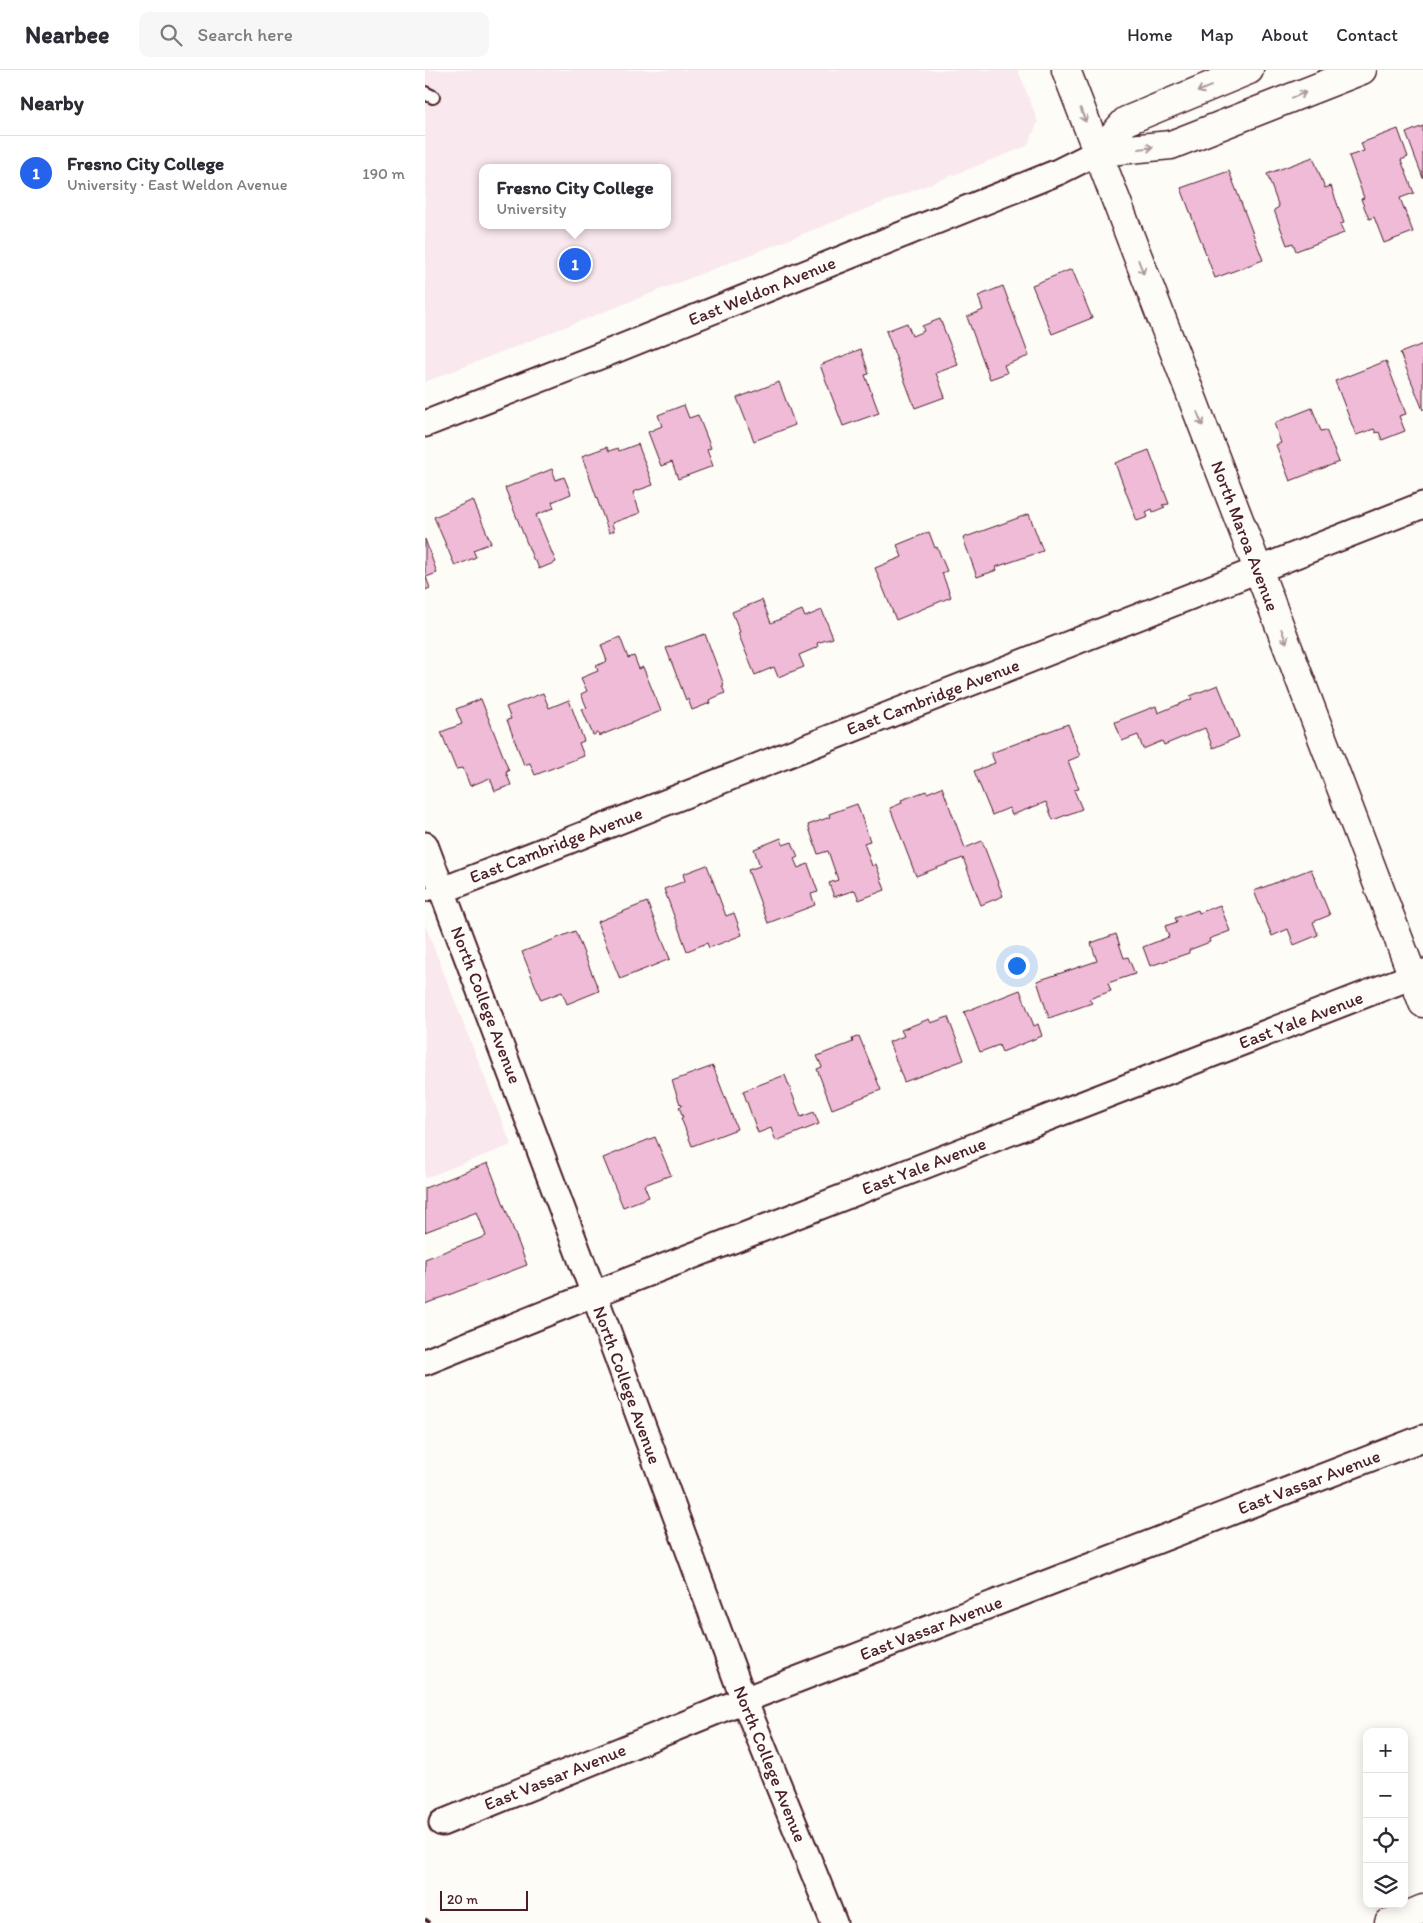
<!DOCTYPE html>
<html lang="en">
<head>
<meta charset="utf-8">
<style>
	:root { --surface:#fff; --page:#f7f7f7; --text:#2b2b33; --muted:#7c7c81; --line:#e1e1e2; --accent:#2563eb }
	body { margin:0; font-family:Itim,sans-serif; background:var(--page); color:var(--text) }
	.controls { position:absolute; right:15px; bottom:15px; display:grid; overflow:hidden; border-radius:10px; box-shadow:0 2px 12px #0003 }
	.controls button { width:45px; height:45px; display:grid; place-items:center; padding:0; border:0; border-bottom:1px solid var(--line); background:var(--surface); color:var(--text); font:25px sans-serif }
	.scale { position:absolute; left:15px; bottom:12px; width:88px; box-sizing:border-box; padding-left:5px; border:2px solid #4a1f2b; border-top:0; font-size:14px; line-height:18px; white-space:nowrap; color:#4a1f2b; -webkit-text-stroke:4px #fdfcf7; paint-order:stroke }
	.you { position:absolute; left:591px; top:895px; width:18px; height:18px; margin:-12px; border:4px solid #fff; border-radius:50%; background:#1a73e8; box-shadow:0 0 0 8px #1a73e833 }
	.badge { display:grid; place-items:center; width:32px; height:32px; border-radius:50%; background:var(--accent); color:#fff; font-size:16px; font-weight:700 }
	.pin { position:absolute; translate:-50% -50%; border:2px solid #fff; box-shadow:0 1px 5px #0006 }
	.popup { position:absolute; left:54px; top:94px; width:192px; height:65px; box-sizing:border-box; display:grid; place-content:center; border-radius:10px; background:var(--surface); filter:drop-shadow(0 1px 4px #0005); font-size:16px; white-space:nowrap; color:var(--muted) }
	.popup b { font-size:19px; color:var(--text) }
	.popup::after { content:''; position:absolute; left:50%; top:100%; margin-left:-10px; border:10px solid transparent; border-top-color:var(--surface) }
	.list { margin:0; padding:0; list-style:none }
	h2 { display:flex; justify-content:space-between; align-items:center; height:65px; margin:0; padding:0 20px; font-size:21px }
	h2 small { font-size:16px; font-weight:400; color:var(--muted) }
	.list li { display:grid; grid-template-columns:32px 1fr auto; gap:15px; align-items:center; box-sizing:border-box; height:75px; padding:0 20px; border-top:1px solid var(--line) }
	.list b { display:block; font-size:19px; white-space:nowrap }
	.list p { margin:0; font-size:16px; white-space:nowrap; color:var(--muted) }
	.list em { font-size:16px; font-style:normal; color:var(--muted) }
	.icon { flex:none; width:28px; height:28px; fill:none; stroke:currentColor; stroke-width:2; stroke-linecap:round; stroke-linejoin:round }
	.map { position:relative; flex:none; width:998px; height:1853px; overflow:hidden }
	header { display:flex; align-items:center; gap:30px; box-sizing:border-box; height:70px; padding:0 25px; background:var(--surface); border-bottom:1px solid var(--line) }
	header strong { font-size:24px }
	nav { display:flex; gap:28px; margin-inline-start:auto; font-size:18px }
	.search { width:350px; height:45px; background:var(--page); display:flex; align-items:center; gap:12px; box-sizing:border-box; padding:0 18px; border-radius:10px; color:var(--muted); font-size:19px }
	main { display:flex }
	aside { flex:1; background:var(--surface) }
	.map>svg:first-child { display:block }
</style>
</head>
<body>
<header>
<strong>Nearbee</strong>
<div class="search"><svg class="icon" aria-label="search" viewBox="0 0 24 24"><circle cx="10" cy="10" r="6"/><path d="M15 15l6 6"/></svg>Search here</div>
<nav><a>Home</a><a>Map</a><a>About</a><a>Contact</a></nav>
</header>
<main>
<aside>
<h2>Nearby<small></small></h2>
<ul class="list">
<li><span class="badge">1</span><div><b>Fresno City College</b><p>University · East Weldon Avenue</p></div><em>190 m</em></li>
</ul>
</aside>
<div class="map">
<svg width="998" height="1853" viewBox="0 0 998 1853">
	<rect width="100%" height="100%" fill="#fdfcf7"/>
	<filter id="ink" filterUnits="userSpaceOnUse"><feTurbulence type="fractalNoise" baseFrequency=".02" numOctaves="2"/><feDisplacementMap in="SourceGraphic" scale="10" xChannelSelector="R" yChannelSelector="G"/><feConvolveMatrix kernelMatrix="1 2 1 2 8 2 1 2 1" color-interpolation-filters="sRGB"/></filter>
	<g filter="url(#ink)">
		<path fill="#f9e8ed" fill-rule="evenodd" d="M 0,0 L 593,0 L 613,52 L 602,76 L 0,312 ZM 58,98 L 242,98 L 242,155 L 58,155 Z
			M 0,855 L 86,1075 L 0,1108 Z"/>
		<path fill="#f0bbd7" stroke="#4a1f2b" d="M 998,56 L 998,108 L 981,63 Z
			M 973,59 L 983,87 L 976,90 L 989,123 L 975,128 L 988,162 L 959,173 L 949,147 L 944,149 L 936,129 L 939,128 L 924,86 L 939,81 L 936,73 Z
			M 888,87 L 900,118 L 906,116 L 919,153 L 915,154 L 919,163 L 871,181 L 868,173 L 862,175 L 849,140 L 854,137 L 842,104 Z
			M 804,101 L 838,190 L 790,208 L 756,118 Z
			M 647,199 L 667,248 L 627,264 L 607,215 Z
			M 578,216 L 604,286 L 579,295 L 582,303 L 565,309 L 542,247 L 558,240 L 553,226 Z
			M 515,249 L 533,295 L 511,303 L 520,327 L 490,338 L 461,261 L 482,253 L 487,266 L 499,261 L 497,256 Z
			M 998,274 L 998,340 L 975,283 Z
			M 436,279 L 444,304 L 440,305 L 454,343 L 418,356 L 395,295 Z
			M 961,291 L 981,344 L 974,346 L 980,361 L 957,370 L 954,362 L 951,363 L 949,359 L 931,365 L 910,311 Z
			M 354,312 L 370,355 L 329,371 L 312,328 Z
			M 259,335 L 264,348 L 273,345 L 286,378 L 282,380 L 288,396 L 253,409 L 247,392 L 236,396 L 223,362 L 237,356 L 233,345 Z
			M 887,338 L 896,361 L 901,360 L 914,392 L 865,411 L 851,375 L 856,373 L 849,353 Z
			M 213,374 L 228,415 L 208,422 L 215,443 L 187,453 L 189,461 L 184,463 L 157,386 L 182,377 L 184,381 L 193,378 L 194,381 Z
			M 724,380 L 744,434 L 737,435 L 740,437 L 728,442 L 727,439 L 721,442 L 723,447 L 712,451 L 690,393 Z
			M 127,399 L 131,410 L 139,407 L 146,424 L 127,432 L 129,438 L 111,445 L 131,492 L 114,499 L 111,491 L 109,491 L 80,418 Z
			M 48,430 L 66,473 L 48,480 L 51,487 L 30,496 L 9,447 Z
			M 604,444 L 618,481 L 571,497 L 572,500 L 552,507 L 538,468 Z
			M 504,462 L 510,478 L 512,477 L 522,501 L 517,503 L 526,527 L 471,550 L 450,498 L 477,487 L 472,475 Z
			M 0,469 L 12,503 L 1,507 L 5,518 L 0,520 Z
			M 337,530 L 346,553 L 377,540 L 380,547 L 397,540 L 408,568 L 392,573 L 393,577 L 374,585 L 379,597 L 353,607 L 349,597 L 330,605 L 313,563 L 315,562 L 307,542 Z
			M 280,564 L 299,615 L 297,616 L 300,623 L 284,630 L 285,633 L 267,640 L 263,629 L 261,630 L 241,578 Z
			M 195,567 L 203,588 L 209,586 L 214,599 L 218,597 L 236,641 L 174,666 L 173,663 L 168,665 L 157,639 L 162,638 L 156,624 L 162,621 L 156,608 L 173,601 L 171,596 L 182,591 L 176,575 Z
			M 793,615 L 814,667 L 788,678 L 780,658 L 739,675 L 737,671 L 718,679 L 713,665 L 697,671 L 690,652 L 731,636 L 733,643 L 767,629 L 765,626 Z
			M 118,623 L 124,638 L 144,630 L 159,671 L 154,673 L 159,686 L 110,705 L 105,693 L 99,695 L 82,650 L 86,649 L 81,637 Z
			M 56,629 L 84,701 L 81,702 L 86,715 L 70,721 L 65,708 L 45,716 L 38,698 L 31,699 L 16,662 L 37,654 L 31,639 Z
			M 643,654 L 655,686 L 643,691 L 654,719 L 649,720 L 657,739 L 628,750 L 621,732 L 587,745 L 584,738 L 567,745 L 549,701 L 570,693 L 566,683 Z
			M 517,717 L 540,778 L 557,771 L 578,826 L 556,835 L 538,788 L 491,806 L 465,738 L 477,733 L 476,730 L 501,721 L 502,723 Z
			M 432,734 L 445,771 L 439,773 L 447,796 L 451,794 L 460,820 L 434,830 L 430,820 L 409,827 L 404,813 L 413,810 L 403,781 L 393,784 L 383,755 L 405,747 L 404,744 Z
			M 356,768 L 358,775 L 367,772 L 373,787 L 369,789 L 373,798 L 383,794 L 393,822 L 386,824 L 390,835 L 343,853 L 323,800 L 335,796 L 329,779 Z
			M 282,795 L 301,846 L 309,843 L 317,865 L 284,878 L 282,873 L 262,881 L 239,819 L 260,811 L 258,804 Z
			M 886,799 L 905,845 L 888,852 L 893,865 L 869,875 L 863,859 L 847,866 L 829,821 Z
			M 222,832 L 245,889 L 195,909 L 172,852 Z
			M 795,835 L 805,861 L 784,869 L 785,872 L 764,880 L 764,883 L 725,896 L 718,877 L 744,867 L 740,856 L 752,852 L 750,848 L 773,840 L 774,843 Z
			M 150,861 L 174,921 L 142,934 L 137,922 L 116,930 L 97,882 Z
			M 691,864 L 699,888 L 703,887 L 710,904 L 683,913 L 686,921 L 664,929 L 667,933 L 624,948 L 612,911 L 672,891 L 666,873 Z
			M 595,920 L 609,956 L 613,954 L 617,966 L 577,982 L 574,975 L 555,982 L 539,942 Z
			M 523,947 L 539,990 L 479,1012 L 464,972 L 479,966 L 476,960 L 504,949 L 506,953 Z
			M 434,966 L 456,1020 L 407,1039 L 392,999 L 397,997 L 392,986 L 428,972 L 427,969 Z
			M 288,996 L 312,1059 L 267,1076 L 256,1048 L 258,1047 L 254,1037 L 257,1036 L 256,1033 L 255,1034 L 247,1011 Z
			M 360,1005 L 376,1047 L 389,1042 L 394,1054 L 351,1071 L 346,1058 L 333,1063 L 318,1021 Z
			M 230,1067 L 246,1105 L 219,1115 L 224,1127 L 198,1137 L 178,1088 Z
			M 63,1093 L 102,1195 L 0,1234 L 0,1189 L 61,1166 L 52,1142 L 0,1162 L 0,1118 Z"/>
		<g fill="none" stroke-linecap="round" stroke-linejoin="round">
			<g stroke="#4a1f2b" stroke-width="16">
				<path id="lane" d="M 0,23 L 8,27
					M 0,825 L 18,820"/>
			</g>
			<g stroke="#4a1f2b" stroke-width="29">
				<path id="street" d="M 0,354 L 180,284 L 633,102 L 673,82
					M 0,775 L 169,1224 L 319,1630 L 409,1853
					M 18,820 L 998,435
					M 0,1292 L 169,1224 L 998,902
					M 17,1753 L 319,1630 L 998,1368"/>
			</g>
			<g stroke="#4a1f2b" stroke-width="31">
				<path id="secondary" d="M 641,0 L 833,499 L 998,933
					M 673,82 L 746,75 L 937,0
					M 673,82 L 701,51 L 824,0
					M 964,1853 L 998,1839"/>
			</g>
			<use href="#lane" stroke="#fdfcf7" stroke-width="12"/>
			<use href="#street" stroke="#fdfcf7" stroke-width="25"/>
			<use href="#secondary" stroke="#fdfcf7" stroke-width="28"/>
			<path stroke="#4a1f2b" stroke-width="4" stroke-dasharray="8 4" stroke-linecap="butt" d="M 0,1849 L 5,1853"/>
		</g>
		<defs><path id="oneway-shaft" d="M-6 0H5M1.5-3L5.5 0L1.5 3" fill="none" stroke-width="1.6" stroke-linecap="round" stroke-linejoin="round" transform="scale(1.25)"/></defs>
		<g stroke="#ac999b">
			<use href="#oneway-shaft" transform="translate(779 19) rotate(157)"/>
			<use href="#oneway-shaft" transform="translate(874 25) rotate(-21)"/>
			<use href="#oneway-shaft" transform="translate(658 45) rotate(69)"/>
			<use href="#oneway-shaft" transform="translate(721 78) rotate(-7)"/>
			<use href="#oneway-shaft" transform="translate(716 197) rotate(69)"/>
			<use href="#oneway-shaft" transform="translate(775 349) rotate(69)"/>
			<use href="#oneway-shaft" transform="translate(859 566) rotate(69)"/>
		</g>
	</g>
	<g text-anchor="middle" stroke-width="4" stroke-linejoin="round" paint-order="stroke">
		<g font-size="18" fill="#4a1f2b" stroke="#fdfcf7">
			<text transform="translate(337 221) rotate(-22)" y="6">East Weldon Avenue</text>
			<text transform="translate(820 466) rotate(69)" y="6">North Maroa Avenue</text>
			<text transform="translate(508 627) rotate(-21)" y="6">East Cambridge Avenue</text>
			<text transform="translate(131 775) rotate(-21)" y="6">East Cambridge Avenue</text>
			<text transform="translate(61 935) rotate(69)" y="6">North College Avenue</text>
			<text transform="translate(876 950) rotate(-21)" y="6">East Yale Avenue</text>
			<text transform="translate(499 1096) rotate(-21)" y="6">East Yale Avenue</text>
			<text transform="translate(202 1315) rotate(70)" y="6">North College Avenue</text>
			<text transform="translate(884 1412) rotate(-21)" y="6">East Vassar Avenue</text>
			<text transform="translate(506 1558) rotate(-21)" y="6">East Vassar Avenue</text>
			<text transform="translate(345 1694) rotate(68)" y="6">North College Avenue</text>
			<text transform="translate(130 1707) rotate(-22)" y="6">East Vassar Avenue</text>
		</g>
	</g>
</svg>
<div class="controls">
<button>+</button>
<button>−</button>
<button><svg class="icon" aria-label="locate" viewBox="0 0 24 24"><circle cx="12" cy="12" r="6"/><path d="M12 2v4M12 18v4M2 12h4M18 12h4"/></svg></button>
<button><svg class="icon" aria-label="layers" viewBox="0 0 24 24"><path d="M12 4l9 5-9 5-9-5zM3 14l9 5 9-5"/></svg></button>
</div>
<div class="scale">20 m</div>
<div class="you"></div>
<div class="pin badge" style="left:150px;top:194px">1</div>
<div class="popup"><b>Fresno City College</b>University</div>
</div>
</main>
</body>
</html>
